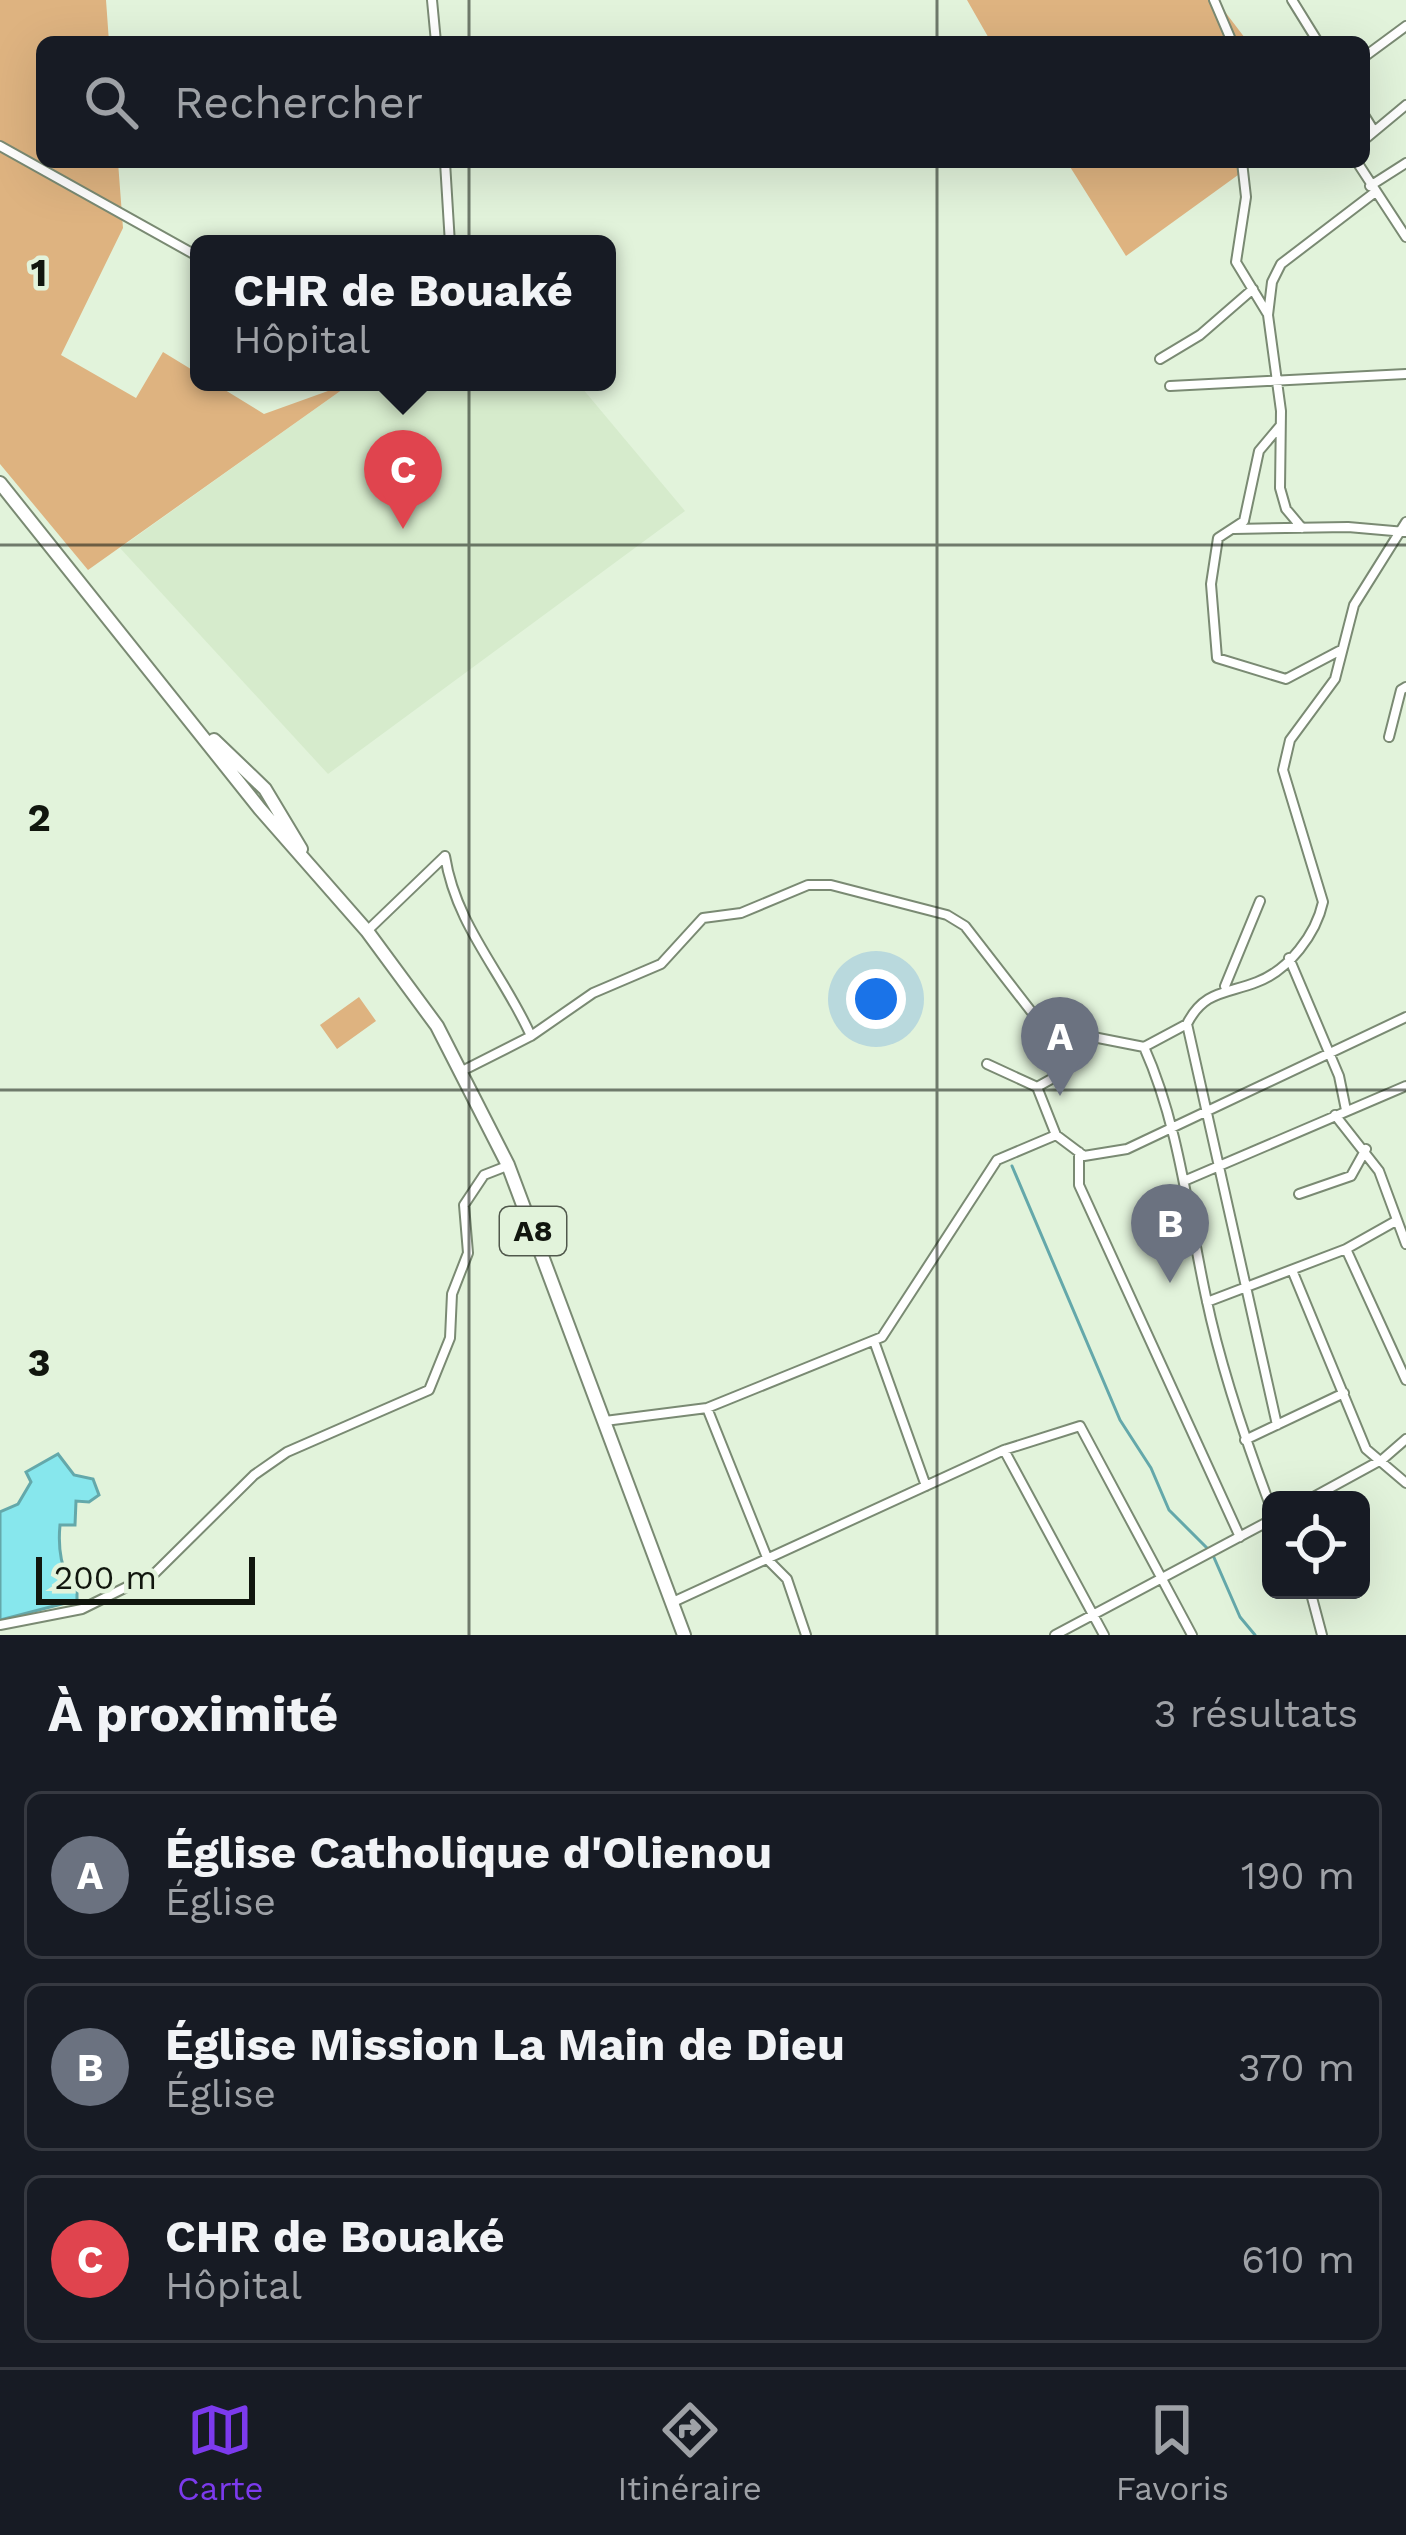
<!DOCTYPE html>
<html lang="fr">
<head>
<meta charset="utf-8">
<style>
	:root { --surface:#171b24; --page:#242831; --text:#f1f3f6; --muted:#9ea1a6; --line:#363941; --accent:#7c3aed }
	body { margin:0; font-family:"Work Sans",sans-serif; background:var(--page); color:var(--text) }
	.controls { position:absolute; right:36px; bottom:36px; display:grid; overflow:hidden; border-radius:18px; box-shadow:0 12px 48px #0002 }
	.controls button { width:108px; height:108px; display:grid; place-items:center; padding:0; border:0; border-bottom:3px solid var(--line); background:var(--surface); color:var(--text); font:60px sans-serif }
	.scale { position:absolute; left:36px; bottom:30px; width:219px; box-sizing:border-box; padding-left:12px; border:6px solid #11160e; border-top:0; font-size:33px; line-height:42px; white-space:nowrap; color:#11160e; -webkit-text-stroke:9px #e2f3db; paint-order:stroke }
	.you { position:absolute; left:876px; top:999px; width:42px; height:42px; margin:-30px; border:9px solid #fff; border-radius:50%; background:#1a73e8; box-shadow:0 0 0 18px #1a73e833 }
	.badge { display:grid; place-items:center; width:78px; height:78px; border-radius:50%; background:var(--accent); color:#fff; font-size:39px; font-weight:700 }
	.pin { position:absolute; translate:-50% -99px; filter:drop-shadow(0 3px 6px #0008) }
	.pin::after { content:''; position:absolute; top:63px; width:42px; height:36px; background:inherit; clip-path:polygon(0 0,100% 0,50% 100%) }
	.popup { position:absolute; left:190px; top:235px; width:426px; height:156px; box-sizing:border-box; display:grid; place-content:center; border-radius:18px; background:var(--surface); filter:drop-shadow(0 3px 9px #0005); font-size:39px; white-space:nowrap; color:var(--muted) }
	.popup b { font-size:45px; color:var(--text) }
	.popup::after { content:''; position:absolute; left:50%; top:100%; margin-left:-24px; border:24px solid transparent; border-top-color:var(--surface) }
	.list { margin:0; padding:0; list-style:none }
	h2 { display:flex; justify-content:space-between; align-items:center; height:156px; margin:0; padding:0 48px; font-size:51px }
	h2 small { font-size:39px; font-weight:400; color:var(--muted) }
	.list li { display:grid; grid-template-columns:78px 1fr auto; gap:36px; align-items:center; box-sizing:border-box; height:168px; margin:0 24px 24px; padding:0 24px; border:3px solid var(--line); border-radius:18px }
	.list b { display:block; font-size:45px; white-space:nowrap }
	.list p { margin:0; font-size:39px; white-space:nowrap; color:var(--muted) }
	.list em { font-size:39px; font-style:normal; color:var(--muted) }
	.icon { flex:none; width:66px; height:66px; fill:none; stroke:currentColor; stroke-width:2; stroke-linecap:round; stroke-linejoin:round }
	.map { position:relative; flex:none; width:1406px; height:1635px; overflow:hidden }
	.search { position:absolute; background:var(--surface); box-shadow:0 12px 48px #0002; left:36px; right:36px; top:36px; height:132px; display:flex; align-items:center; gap:30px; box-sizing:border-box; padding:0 42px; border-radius:18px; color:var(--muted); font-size:45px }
	.sheet { height:732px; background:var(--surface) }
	nav { display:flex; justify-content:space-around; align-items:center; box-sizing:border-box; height:168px; border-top:3px solid var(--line); background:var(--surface); font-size:33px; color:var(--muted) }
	nav a { display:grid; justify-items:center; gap:6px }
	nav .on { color:var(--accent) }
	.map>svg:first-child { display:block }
</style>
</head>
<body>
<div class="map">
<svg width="1406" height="1635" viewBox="0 0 1406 1635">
	<rect width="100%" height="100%" fill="#e2f3db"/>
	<path fill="#d6ebcc" d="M 353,382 L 577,382 L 685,511 L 328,774 L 120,548 Z"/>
	<path fill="#deb380" d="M 0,0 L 106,0 L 109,42 L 42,42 L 42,162 L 118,162 L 123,228 L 61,355 L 136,398 L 163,352 L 199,374 L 199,382 L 212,382 L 264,414 L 353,382 L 88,570 L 0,464 Z
		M 967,0 L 1216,0 L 1248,42 L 991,42 Z
		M 1067,162 L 1256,162 L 1126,256 Z
		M 359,997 L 376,1021 L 337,1049 L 320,1025 Z"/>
	<path fill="#87e7ed" stroke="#64a8aa" stroke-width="3" d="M 58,1454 L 74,1475 L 93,1479 L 99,1495 L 89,1502 L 76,1501 L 75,1525 L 60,1525 C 58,1546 60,1575 77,1587 L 77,1600 L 0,1620 L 0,1512 L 18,1504 L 31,1482 L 26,1472 Z"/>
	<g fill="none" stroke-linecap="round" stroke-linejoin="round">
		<path stroke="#64a8aa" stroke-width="3" d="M 1012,1166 L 1120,1420 L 1151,1468 L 1169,1510 L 1212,1553 L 1240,1617 L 1255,1635"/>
		<g stroke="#7a8a73" stroke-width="12">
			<path id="street" d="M 432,0 L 436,42
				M 1214,0 L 1232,42
				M 1292,0 L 1318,42
				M 1364,57 L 1406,26
				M 1364,115 L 1374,131
				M 1364,140 L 1406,105
				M 0,146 L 199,257
				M 445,162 L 450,244
				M 1242,162 L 1246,197 L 1236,262 L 1267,313
				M 1357,162 L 1406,237
				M 1370,186 L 1406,163
				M 1160,359 L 1200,335 L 1253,289
				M 1170,386 L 1406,374
				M 1280,426 L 1259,451 L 1244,521 L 1218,538 L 1211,584 L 1217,658 L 1286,679 L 1339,651
				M 1302,528 L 1286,509 L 1280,488 L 1281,411 L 1268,315 L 1272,282 L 1281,264 L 1374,193
				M 1234,529 L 1348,527 L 1405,532
				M 1389,737 L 1401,690 L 1406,687
				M 445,856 C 456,926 503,973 531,1036
				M 367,931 L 444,857
				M 1289,958 L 1339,1076 L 1346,1110
				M 1225,986 L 1260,901
				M 1144,1047 L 1187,1024
				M 987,1064 L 1037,1087 L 1056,1135
				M 462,1071 L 531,1036 L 593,993 L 661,964 L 703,918 L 741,913 L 808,885 L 831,885 L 947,915 L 965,926 L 1058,1046 L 1088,1036 L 1144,1047 C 1179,1125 1188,1214 1206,1297 C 1221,1369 1245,1439 1271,1508
				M 1037,1087 L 1055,1077 L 1062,1044
				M 1335,1115 L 1379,1171 L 1406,1244
				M 1079,1152 L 1079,1185 L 1240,1537
				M 1184,1181 L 1406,1086
				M 1299,1194 L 1351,1176 L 1366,1149
				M 1346,1249 L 1406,1380
				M 1292,1270 L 1366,1449 L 1406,1483
				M 1207,1302 L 1346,1249 L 1394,1222
				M 874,1341 L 926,1486
				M 707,1408 L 768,1560 L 787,1579 L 806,1635
				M 605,1421 L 707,1408 L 882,1337 L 997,1160 L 1056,1135 L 1084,1156 L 1127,1149 L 1406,1017
				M 1277,1425 L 1187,1024 C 1204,990 1227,994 1257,982 C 1289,970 1316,934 1323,902 L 1283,770 L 1290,740 L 1335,679 L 1354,605 L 1406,522
				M 1245,1440 L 1344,1393
				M 1004,1450 L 1104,1635
				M 1308,1500 L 1383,1459 L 1406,1439
				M 1310,1590 L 1322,1635
				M 673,1602 L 1004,1450 L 1080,1426 L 1192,1635
				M 0,1625 L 82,1609 L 155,1573 L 254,1475 L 287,1452 L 429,1390 L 450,1338 L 452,1294 L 468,1253 L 464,1205 L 484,1175 L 507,1166
				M 1055,1635 L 1271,1520"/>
		</g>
		<g stroke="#7a8a73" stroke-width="16">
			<path id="primary" d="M 0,483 L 260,809 L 367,931 L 437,1026 L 508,1165 L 684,1635
				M 214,740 L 265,789 L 301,849"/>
		</g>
		<use href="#street" stroke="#fff" stroke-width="8"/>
		<use href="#primary" stroke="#fff" stroke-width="12"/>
	</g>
	<path fill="none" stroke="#11160e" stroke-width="3" stroke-opacity="0.55" d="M 469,0 L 469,42M 937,0 L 937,42M 469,162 L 469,1635M 937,162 L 937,1635M 0,545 L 1406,545M 0,1090 L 1406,1090"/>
	<g text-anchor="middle" stroke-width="9" stroke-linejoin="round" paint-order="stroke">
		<rect fill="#e2f3db" stroke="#50584c" stroke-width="3" x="500" y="1207" width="66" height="48" rx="9"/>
		<g font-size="30" font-weight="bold" fill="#11160e">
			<text x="533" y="1241">A8</text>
		</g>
	</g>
	<g font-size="39" text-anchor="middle" font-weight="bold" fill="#11160e" stroke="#e2f3db" stroke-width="9" stroke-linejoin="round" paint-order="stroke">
		<text x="39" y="286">1</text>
		<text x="39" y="831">2</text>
		<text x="39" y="1376">3</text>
	</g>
</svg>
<div class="controls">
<button><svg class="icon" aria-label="locate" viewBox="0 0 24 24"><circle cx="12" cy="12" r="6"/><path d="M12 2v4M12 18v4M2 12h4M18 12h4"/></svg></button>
</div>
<div class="scale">200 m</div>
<div class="you"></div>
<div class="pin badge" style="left:1060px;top:1096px;background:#6b7280">A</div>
<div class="pin badge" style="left:1170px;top:1283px;background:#6b7280">B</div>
<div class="pin badge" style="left:403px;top:529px;background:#e0444e">C</div>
<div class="popup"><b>CHR de Bouaké</b>Hôpital</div>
<div class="search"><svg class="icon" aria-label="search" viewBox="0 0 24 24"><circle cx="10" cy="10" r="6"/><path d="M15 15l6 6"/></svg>Rechercher</div>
</div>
<section class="sheet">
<h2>À proximité<small>3 résultats</small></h2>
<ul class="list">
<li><span class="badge" style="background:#6b7280">A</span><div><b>Église Catholique d'Olienou</b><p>Église</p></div><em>190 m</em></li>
<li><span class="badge" style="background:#6b7280">B</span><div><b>Église Mission La Main de Dieu</b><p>Église</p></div><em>370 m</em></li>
<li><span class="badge" style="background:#e0444e">C</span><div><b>CHR de Bouaké</b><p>Hôpital</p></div><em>610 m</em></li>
</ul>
</section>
<nav>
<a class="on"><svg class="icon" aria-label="map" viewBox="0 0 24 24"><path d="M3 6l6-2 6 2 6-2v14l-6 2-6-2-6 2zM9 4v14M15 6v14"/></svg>Carte</a>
<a><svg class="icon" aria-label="directions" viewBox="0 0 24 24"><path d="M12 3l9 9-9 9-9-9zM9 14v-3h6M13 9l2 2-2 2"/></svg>Itinéraire</a>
<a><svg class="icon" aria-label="saved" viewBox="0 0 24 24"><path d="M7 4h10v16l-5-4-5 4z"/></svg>Favoris</a>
</nav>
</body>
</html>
